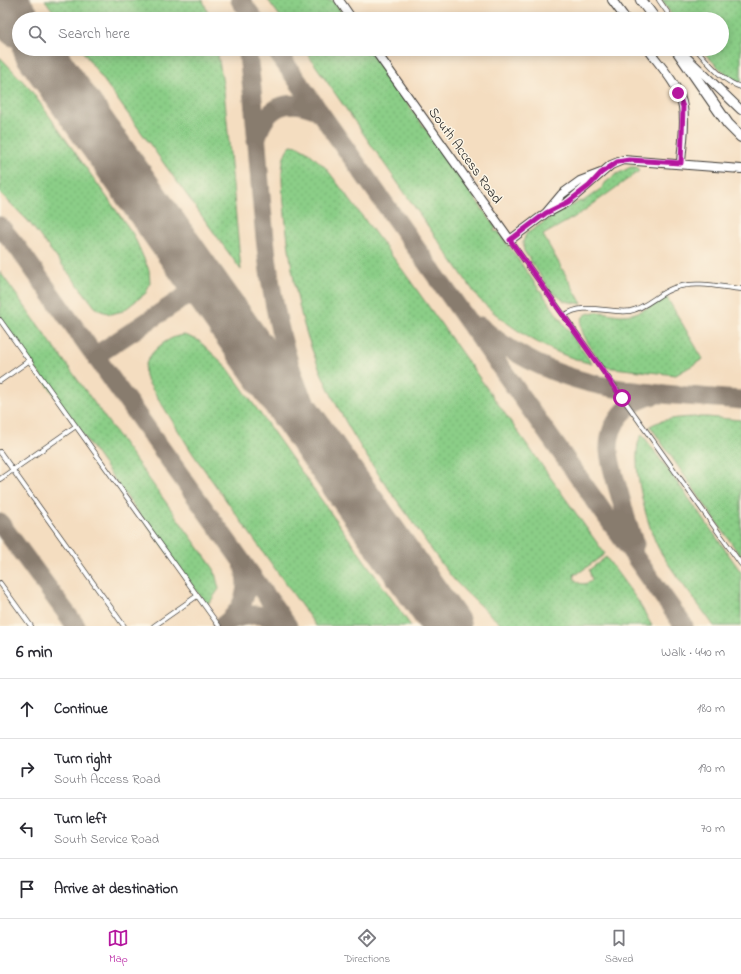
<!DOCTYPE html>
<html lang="en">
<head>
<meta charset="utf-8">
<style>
	:root { --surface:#fff; --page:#f2f2f3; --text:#2b2b33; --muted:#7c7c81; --line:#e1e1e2; --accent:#b5179e }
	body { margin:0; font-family:"Indie Flower",sans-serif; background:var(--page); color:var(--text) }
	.stop { position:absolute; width:12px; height:12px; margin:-9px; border:3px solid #b5179e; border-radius:50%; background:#fff }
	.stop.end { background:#b5179e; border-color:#fff; box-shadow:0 1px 4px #0008 }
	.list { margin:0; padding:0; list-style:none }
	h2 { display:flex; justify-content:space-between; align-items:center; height:52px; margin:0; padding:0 16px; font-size:17px }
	h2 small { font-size:13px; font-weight:400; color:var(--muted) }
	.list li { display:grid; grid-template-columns:26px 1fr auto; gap:12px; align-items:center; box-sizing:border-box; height:60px; padding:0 16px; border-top:1px solid var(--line) }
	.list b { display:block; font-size:15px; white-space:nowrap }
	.list p { margin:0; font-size:13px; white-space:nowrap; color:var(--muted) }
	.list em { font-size:13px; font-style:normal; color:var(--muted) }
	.icon { flex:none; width:22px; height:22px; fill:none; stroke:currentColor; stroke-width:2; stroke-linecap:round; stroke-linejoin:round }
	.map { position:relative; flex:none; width:741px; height:626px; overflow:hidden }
	.search { position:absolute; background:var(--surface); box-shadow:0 2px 10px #0003; left:12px; right:12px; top:12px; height:44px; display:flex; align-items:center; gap:10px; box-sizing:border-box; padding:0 14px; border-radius:22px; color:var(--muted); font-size:15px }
	.sheet { height:292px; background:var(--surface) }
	nav { display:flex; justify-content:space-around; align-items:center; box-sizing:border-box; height:56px; border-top:1px solid var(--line); background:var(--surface); font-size:11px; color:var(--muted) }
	nav a { display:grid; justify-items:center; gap:2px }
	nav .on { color:var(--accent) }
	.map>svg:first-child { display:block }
</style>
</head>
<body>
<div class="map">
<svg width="741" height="626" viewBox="0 0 741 626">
	<defs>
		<pattern id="grass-dots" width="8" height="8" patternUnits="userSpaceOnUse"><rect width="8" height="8" fill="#8bce87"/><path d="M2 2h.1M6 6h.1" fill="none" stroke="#77b074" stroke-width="1.8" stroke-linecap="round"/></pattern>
	</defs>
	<rect width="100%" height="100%" fill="#fcf5e5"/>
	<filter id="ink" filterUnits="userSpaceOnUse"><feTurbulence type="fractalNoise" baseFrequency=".025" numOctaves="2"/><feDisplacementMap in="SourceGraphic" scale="8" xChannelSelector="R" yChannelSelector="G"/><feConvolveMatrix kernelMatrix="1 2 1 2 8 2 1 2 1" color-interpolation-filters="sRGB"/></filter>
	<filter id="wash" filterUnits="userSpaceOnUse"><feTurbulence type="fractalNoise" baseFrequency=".012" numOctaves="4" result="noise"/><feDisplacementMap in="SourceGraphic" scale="16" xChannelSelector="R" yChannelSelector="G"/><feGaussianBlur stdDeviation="0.9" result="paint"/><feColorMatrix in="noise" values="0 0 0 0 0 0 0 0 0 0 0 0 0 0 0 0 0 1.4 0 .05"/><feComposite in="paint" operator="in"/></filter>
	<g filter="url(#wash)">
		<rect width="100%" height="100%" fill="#f4ddc0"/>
		<path fill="url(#grass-dots)" stroke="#547552" d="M 45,0 L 203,0 L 210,19 L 59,19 Z
			M 268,0 L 333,0 L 347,19 L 282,19 Z
			M 661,0 L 741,0 L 741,83 L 729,78 L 700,49 L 722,49 L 722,19 L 675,19 Z
			M 81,49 L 217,49 L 224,90 L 241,270 Z
			M 304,49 L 369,49 L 496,228 L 494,230 L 495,232 L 498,231 L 592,364 C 549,353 511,330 479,299 Z
			M 0,57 L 30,89 L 133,234 L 149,270 L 150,283 L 146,293 L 123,311 L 111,314 L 101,311 L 95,307 L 28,221 L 0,193 Z
			M 291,145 L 298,146 L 307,151 L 326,168 L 404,272 L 605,554 L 577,574 L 575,573 L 574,578 C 579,586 586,585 592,580 L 589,570 L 606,557 L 638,601 L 652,626 L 503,626 C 487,612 470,597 455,581 C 438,561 424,538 409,517 C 366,459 324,395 304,325 C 294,289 289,252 285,215 C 284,197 276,158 291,145 Z
			M 631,167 L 637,167 L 639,171 L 578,215 L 543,235 L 582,304 L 564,301 L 551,291 L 524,251 L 523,242 L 526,234 L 570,205 L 572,206 L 580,201 L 582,202 L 602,188 L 605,183 L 615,175 Z
			M 0,272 L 214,569 L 219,589 L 210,602 L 206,604 L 136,510 L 0,318 Z
			M 666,296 L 703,359 L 676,375 L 605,367 C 598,355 574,331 583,317 C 592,308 608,314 620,315 C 638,316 652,305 666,296 Z
			M 184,335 L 198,340 L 227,367 L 411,626 L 316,626 L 193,454 L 146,379 C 138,359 166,336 184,335 Z
			M 707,417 L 741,420 L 741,557 L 650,426 C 665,417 689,417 707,417 Z
			M 642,434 L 679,485 L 677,487 L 680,486 L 741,572 L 741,626 L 714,626 C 696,601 676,577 660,551 C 648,531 627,454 642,434 Z"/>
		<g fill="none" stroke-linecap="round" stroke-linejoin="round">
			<path stroke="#887c6e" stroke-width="19" d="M 240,0 L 254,19
				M 0,10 L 19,24
				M 247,49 C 264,162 256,280 298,388 C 319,445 356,494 389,544
				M 275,49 L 684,626
				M 256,141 C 265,106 287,96 319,111
				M 0,226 L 18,248 L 288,626
				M 480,326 C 558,395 644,392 741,400
				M 95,356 L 204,284
				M 0,523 L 76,626
				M 635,544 C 628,528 624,510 619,492 C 615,479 610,464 609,450 C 608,422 629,400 655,395
				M 428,599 L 452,626
				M 231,620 C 251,612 269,613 287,626
				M 222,626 C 243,611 251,591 243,565"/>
			<path stroke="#887c6e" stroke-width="48" d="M 2,0 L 19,24
				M 37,49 L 447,626"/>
		</g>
	</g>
	<g filter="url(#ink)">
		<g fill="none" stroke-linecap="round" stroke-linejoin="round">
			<g stroke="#3c3935" stroke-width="5.5">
				<path id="service" d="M 659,0 L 672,19
					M 696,49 C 708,62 723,82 741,87
					M 510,240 L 741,564
					M 564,316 C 583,301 609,314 630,311 C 647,308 660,291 677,287 C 696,281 721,287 741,289
					M 0,320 L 219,626
					M 0,381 L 30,360
					M 0,452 L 124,626
					M 0,479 L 76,426
					M 0,583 L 31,626
					M 154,626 L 197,596"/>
			</g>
			<g stroke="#3c3935" stroke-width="10">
				<path id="minor" d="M 339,0 L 352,19
					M 612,0 L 626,19
					M 374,49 L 510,240 L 546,213 L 562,194 L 580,181 L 601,173
					M 648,49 C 660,66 680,86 683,107 C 686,125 682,145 681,163
					M 679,50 L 741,110
					M 551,211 L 568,202 L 611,165 L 623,160 L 741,169"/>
			</g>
			<g stroke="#3c3935" stroke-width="12">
				<path id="tertiary" d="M 641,0 L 655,19
					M 676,49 L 728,124 L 741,137"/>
			</g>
			<use href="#service" stroke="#fff" stroke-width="4"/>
			<use href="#minor" stroke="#fff" stroke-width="8"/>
			<use href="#tertiary" stroke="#fff" stroke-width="10"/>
		</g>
	</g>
	<g fill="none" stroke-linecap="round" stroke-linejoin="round" filter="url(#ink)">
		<path stroke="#b5179e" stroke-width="5" d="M 622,398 L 510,240 L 546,213 L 568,202 L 589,186 L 601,173 L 617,162 L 629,160 L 681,163 L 683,107 L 678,93"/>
	</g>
	<g text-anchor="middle" stroke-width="3" stroke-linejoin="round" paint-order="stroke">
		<g font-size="14" fill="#1c1c1c" stroke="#fcf5e5">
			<text transform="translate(466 155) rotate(54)" y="5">South Access Road</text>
		</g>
	</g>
</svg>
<div class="stop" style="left:622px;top:398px"></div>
<div class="stop end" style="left:678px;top:93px"></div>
<div class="search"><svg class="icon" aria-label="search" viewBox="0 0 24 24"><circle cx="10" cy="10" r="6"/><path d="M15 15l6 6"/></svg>Search here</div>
</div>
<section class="sheet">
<h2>6 min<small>Walk · 440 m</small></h2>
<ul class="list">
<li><svg class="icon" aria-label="ahead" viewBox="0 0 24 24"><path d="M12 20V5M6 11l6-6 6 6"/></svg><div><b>Continue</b></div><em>180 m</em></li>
<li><svg class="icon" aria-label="right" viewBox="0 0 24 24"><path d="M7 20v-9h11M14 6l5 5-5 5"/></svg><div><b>Turn right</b><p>South Access Road</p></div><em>190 m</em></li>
<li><svg class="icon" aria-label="left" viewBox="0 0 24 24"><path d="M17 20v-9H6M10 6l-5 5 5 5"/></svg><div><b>Turn left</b><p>South Service Road</p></div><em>70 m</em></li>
<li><svg class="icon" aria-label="arrive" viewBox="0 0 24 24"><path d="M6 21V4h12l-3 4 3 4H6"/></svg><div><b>Arrive at destination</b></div></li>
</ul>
</section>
<nav>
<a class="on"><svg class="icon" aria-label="map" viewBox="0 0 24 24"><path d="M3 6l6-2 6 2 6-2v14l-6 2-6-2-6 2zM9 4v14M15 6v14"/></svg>Map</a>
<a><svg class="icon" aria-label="directions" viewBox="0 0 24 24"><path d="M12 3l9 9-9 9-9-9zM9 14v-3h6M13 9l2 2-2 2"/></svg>Directions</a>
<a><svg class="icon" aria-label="saved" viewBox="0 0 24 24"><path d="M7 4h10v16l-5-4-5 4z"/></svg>Saved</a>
</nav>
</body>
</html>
